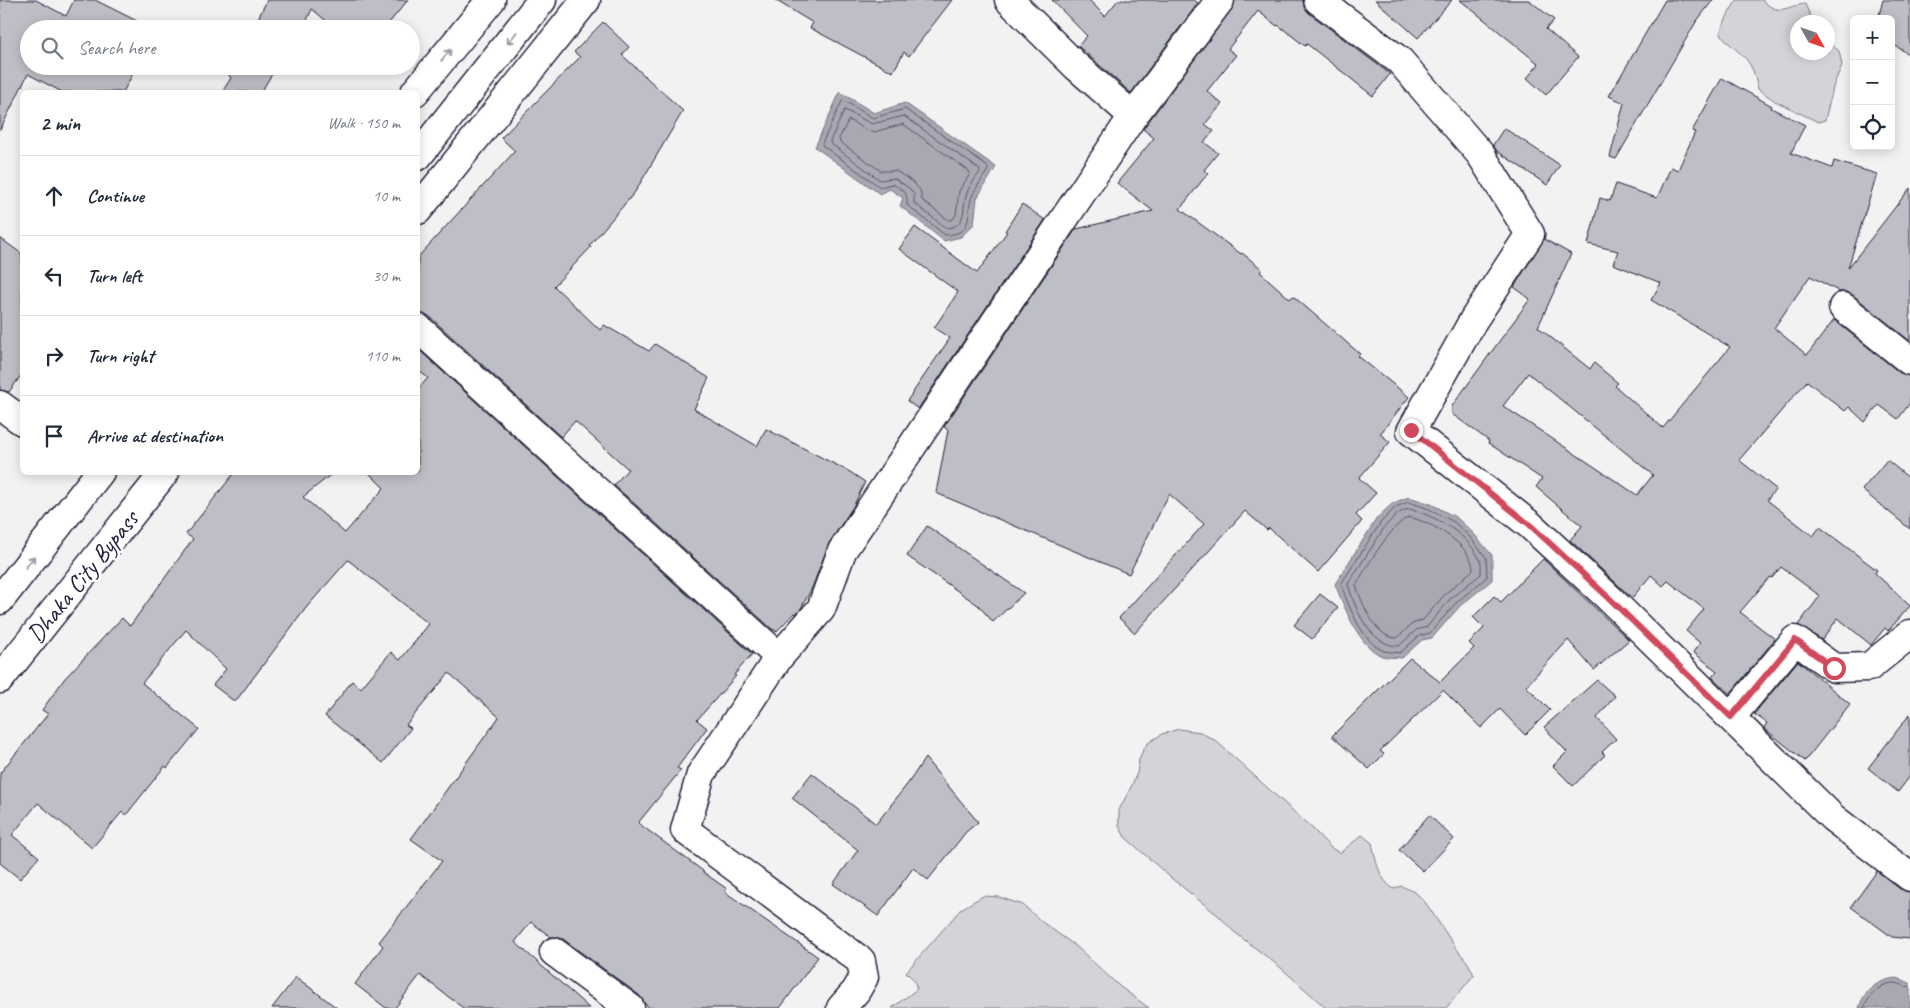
<!DOCTYPE html>
<html lang="en">
<head>
<meta charset="utf-8">
<style>
	:root { --surface:#fff; --page:#f6f6f7; --text:#1f2937; --muted:#747a83; --line:#e0e1e3 }
	body { margin:0; font-family:Caveat,sans-serif; background:var(--page); color:var(--text) }
	.controls { position:absolute; right:15px; top:15px; display:grid; overflow:hidden; border-radius:8px; box-shadow:0 2px 12px #0003 }
	.controls button { width:45px; height:45px; display:grid; place-items:center; padding:0; border:0; border-bottom:1px solid var(--line); background:var(--surface); color:var(--text); font:25px sans-serif }
	.compass { position:absolute; left:1790px; top:15px; width:45px; height:45px; border-radius:50%; background:var(--surface); box-shadow:0 2px 12px #0003; rotate:130deg }
	.stop { position:absolute; width:15px; height:15px; margin:-11px; border:4px solid #d1495b; border-radius:50%; background:#fff }
	.stop.end { background:#d1495b; border-color:#fff; box-shadow:0 1px 5px #0008 }
	.list { margin:0; padding:0; list-style:none }
	h2 { display:flex; justify-content:space-between; align-items:center; height:65px; margin:0; padding:0 20px; font-size:21px }
	h2 small { font-size:16px; font-weight:400; color:var(--muted) }
	.list li { display:grid; grid-template-columns:32px 1fr auto; gap:15px; align-items:center; box-sizing:border-box; height:80px; padding:0 20px; border-top:1px solid var(--line) }
	.list b { display:block; font-size:19px; white-space:nowrap }
	.list em { font-size:16px; font-style:normal; color:var(--muted) }
	.icon { flex:none; width:28px; height:28px; fill:none; stroke:currentColor; stroke-width:2; stroke-linecap:round; stroke-linejoin:round }
	.map { position:relative; flex:none; width:1910px; height:1008px; overflow:hidden }
	.search { position:absolute; background:var(--surface); box-shadow:0 2px 12px #0003; left:20px; top:20px; width:400px; height:55px; display:flex; align-items:center; gap:12px; box-sizing:border-box; padding:0 18px; border-radius:28px; color:var(--muted); font-size:19px }
	.panel { position:absolute; background:var(--surface); box-shadow:0 2px 12px #0003; left:20px; top:90px; width:400px; height:385px; border-radius:8px }
	.map>svg:first-child { display:block }
</style>
</head>
<body>
<div class="map">
<svg width="1910" height="1008" viewBox="0 0 1910 1008">
	<rect width="100%" height="100%" fill="#f2f2f3"/>
	<filter id="ink" filterUnits="userSpaceOnUse"><feTurbulence type="fractalNoise" baseFrequency=".02" numOctaves="2"/><feDisplacementMap in="SourceGraphic" scale="10" xChannelSelector="R" yChannelSelector="G"/><feConvolveMatrix kernelMatrix="1 2 1 2 8 2 1 2 1" color-interpolation-filters="sRGB"/></filter>
	<g filter="url(#ink)">
		<path fill="#d3d3d8" stroke="#7a7a8a" d="M 1737,0 L 1762,0 C 1780,17 1785,6 1805,4 L 1813,22 L 1798,22 L 1798,52 L 1828,52 L 1828,42 L 1839,51 L 1842,65 L 1834,84 L 1825,120 L 1818,122 L 1775,101 L 1758,89 C 1756,79 1753,67 1746,59 C 1737,49 1727,44 1720,32 L 1729,13 Z
			M 1179,729 L 1200,732 L 1216,741 L 1314,830 L 1331,848 L 1340,853 L 1362,835 L 1372,843 C 1376,861 1378,877 1393,889 L 1401,886 L 1415,892 L 1425,902 L 1456,948 L 1468,963 L 1474,975 L 1447,1007 L 1446,1008 L 1326,1008 L 1280,967 L 1233,931 L 1219,916 L 1171,878 L 1125,837 L 1119,826 L 1119,810 L 1132,785 L 1137,773 L 1139,760 L 1143,750 L 1148,743 L 1162,734 Z
			M 983,896 L 999,897 L 1023,905 L 1042,922 L 1077,947 L 1119,986 L 1149,1008 L 892,1008 L 917,989 L 914,980 L 906,972 L 961,909 Z"/>
		<path fill="#a8a8b2" stroke="#727282" d="M 840,92 L 874,113 L 905,103 L 996,167 L 977,198 L 974,224 L 961,237 L 944,241 L 900,206 L 903,198 L 890,189 L 880,194 L 815,147 Z
			M 1409,497 L 1431,504 L 1457,518 L 1473,533 L 1492,555 L 1492,580 L 1460,606 L 1432,638 L 1422,640 L 1402,658 C 1396,657 1388,658 1382,656 C 1358,646 1344,606 1335,584 L 1377,518 L 1393,503 Z
			M 1896,978 L 1910,983 L 1910,1008 L 1859,1008 C 1864,990 1878,980 1896,978 Z"/>
		<g fill="none" stroke-linecap="round" stroke-linejoin="round">
			<path stroke="#58586b" stroke-width="1" d="M 843,100 L 873,118 L 905,109 L 988,167 L 988,170 C 983,178 977,186 973,194 C 964,212 977,234 945,235 L 907,205 C 907,191 905,191 892,184 L 880,187 L 823,146 L 822,144 Z
				M 845,110 L 872,124 L 904,116 L 979,169 L 980,172 C 975,179 968,187 966,196 C 962,210 967,227 946,228 L 914,203 L 914,194 L 909,188 L 894,178 L 880,180 L 831,144 L 830,142 Z
				M 849,120 L 866,130 L 874,132 L 903,124 L 969,171 L 970,174 L 959,191 L 956,215 L 952,220 L 948,220 L 922,200 L 920,190 L 913,182 L 896,171 L 881,171 L 840,142 L 839,139 Z
				M 1409,502 L 1429,509 L 1454,522 L 1469,536 L 1486,557 L 1487,577 L 1456,603 L 1430,633 L 1419,636 L 1400,653 C 1395,652 1388,652 1384,651 C 1362,642 1348,605 1341,584 L 1381,522 L 1396,507 Z
				M 1409,509 C 1436,516 1466,533 1479,558 C 1482,562 1481,569 1481,574 L 1451,598 L 1427,627 L 1416,630 L 1399,646 C 1370,646 1355,609 1348,584 L 1386,525 L 1399,513 Z
				M 1409,517 C 1431,522 1473,545 1473,570 L 1446,593 L 1423,620 L 1412,624 L 1397,638 C 1375,638 1362,603 1356,585 C 1366,568 1392,523 1409,517 Z
				M 1864,1008 C 1869,996 1880,983 1894,983 C 1900,983 1905,987 1910,987"/>
		</g>
		<path fill="#bebec6" stroke="#22223b" fill-rule="evenodd" d="M 0,0 L 36,0 L 66,16 L 74,0 L 95,0 L 139,22 L 138,25 L 145,29 L 29,29 L 29,66 L 137,66 L 123,92 L 62,92 L 28,74 L 0,130 Z
			M 267,0 L 408,0 L 384,29 L 336,29 L 312,9 L 303,29 L 253,29 Z
			M 775,0 L 952,0 L 909,56 L 904,52 L 893,72 L 810,28 L 813,23 Z
			M 1052,0 L 1089,0 L 1105,16 L 1118,0 L 1194,0 L 1198,3 L 1131,93 L 1078,46 L 1087,36 Z
			M 1235,0 L 1303,0 L 1304,7 L 1309,13 L 1390,74 L 1373,96 L 1307,44 L 1305,46 L 1278,25 L 1277,26 L 1258,11 L 1228,49 L 1236,55 L 1207,91 L 1222,104 L 1205,124 L 1214,131 L 1204,142 L 1218,153 L 1204,170 L 1208,173 L 1180,209 L 1241,254 L 1242,253 L 1262,269 L 1260,272 L 1290,299 L 1293,296 L 1360,354 L 1358,356 L 1409,397 L 1380,434 L 1390,442 L 1359,478 L 1376,493 L 1356,515 L 1362,521 L 1318,572 L 1269,528 L 1267,530 L 1245,511 L 1135,633 L 1119,618 L 1204,524 L 1169,494 L 1129,574 L 936,493 L 948,430 L 944,427 L 1076,229 L 1153,211 L 1117,183 L 1154,138 L 1143,129 L 1232,9 Z
			M 1375,0 L 1452,0 L 1418,38 Z
			M 1460,0 L 1529,0 L 1554,20 L 1546,29 L 1578,57 L 1546,95 L 1527,78 L 1539,64 Z
			M 1665,0 L 1713,0 L 1696,22 L 1616,159 L 1610,157 L 1624,103 L 1609,96 Z
			M 1883,0 L 1910,0 L 1910,55 L 1891,43 L 1891,19 L 1878,19 Z
			M 603,22 L 629,47 L 622,55 L 683,111 L 635,192 L 589,246 L 591,247 L 554,286 L 600,330 L 604,325 L 649,351 L 655,344 L 709,378 L 694,409 L 757,446 L 766,429 L 850,472 L 865,482 L 853,507 L 829,543 L 812,588 L 800,610 L 796,614 L 794,613 L 776,632 L 774,629 L 773,630 L 614,485 L 628,469 L 575,421 L 561,437 L 429,316 L 418,313 L 418,257 L 515,151 L 501,138 L 580,57 L 574,52 Z
			M 234,66 L 277,66 L 261,92 L 222,92 L 231,78 L 229,76 Z
			M 1722,78 L 1772,106 L 1771,108 L 1805,125 L 1791,153 L 1832,168 L 1834,161 L 1877,174 L 1848,268 L 1910,188 L 1910,341 L 1853,295 L 1846,292 L 1840,292 L 1810,276 L 1774,328 L 1807,355 L 1834,320 L 1900,373 L 1910,376 L 1910,403 L 1898,419 L 1879,405 L 1865,422 L 1849,407 L 1845,411 L 1807,381 L 1739,460 L 1776,489 L 1767,500 L 1813,536 L 1820,527 L 1877,570 L 1875,573 L 1910,606 L 1888,631 L 1885,628 L 1871,645 L 1838,618 L 1822,640 L 1798,625 L 1820,596 L 1781,567 L 1772,578 L 1770,577 L 1740,612 L 1775,639 L 1730,694 L 1712,677 L 1717,671 L 1693,652 L 1700,643 L 1686,631 L 1704,609 L 1668,581 L 1663,586 L 1651,575 L 1632,598 L 1570,540 L 1582,526 L 1536,487 L 1542,479 L 1488,443 L 1489,441 L 1452,414 L 1452,406 L 1530,299 L 1514,287 L 1544,239 L 1571,254 L 1538,327 L 1590,369 L 1594,363 L 1618,383 L 1615,386 L 1663,428 L 1730,347 L 1651,300 L 1661,283 L 1613,264 L 1618,251 L 1588,244 L 1600,198 L 1610,201 L 1616,184 L 1657,198 L 1671,167 L 1678,170 L 1695,132 L 1692,131 ZM 1528,373 L 1653,475 L 1637,495 L 1503,406 Z
			M 1504,128 L 1560,165 L 1547,185 L 1497,151 L 1493,145 Z
			M 1022,204 L 1045,220 L 918,409 L 907,401 L 950,338 L 934,328 L 958,292 L 899,249 L 915,227 L 977,273 L 1007,232 L 1005,231 Z
			M 0,238 L 22,254 L 22,374 L 9,392 L 0,390 Z
			M 418,349 L 752,654 L 734,675 L 736,676 L 697,720 L 707,728 L 677,768 L 681,770 L 638,823 L 703,871 L 703,872 L 727,889 L 725,892 L 818,957 L 780,1008 L 650,1008 L 645,1004 L 639,995 L 563,939 L 556,937 L 551,937 L 531,922 L 515,942 L 589,1008 L 463,1008 L 420,975 L 395,1008 L 386,1008 L 355,984 L 383,946 L 379,942 L 442,861 L 411,839 L 499,717 L 449,673 L 406,725 L 411,728 L 383,763 L 325,716 L 352,681 L 361,688 L 391,652 L 400,660 L 429,624 L 348,560 L 306,608 L 235,702 L 213,685 L 226,669 L 186,630 L 142,683 L 199,729 L 167,768 L 165,766 L 126,815 L 122,812 L 92,848 L 38,803 L 12,835 L 39,857 L 20,879 L 0,863 L 0,773 L 48,714 L 42,710 L 65,678 L 122,618 L 130,626 L 193,539 L 186,534 L 235,472 L 334,472 L 303,497 L 345,533 L 384,488 L 368,472 L 418,472 L 418,389 L 428,378 L 418,370 Z
			M 1887,460 L 1910,479 L 1910,529 L 1862,490 Z
			M 927,526 L 1024,593 L 993,622 L 978,605 L 907,556 Z
			M 1543,559 L 1629,640 L 1594,670 L 1568,640 L 1526,686 L 1550,710 L 1525,735 L 1500,709 L 1481,728 L 1443,690 L 1380,751 L 1384,754 L 1369,769 L 1332,736 L 1410,658 L 1440,682 L 1474,648 L 1469,643 L 1484,628 L 1473,617 L 1494,596 L 1501,602 Z
			M 1320,594 L 1338,608 L 1312,639 L 1294,625 Z
			M 1798,661 L 1850,704 L 1805,761 L 1765,729 L 1764,728 L 1767,723 L 1754,714 Z
			M 1597,680 L 1615,696 L 1597,718 L 1616,739 L 1602,752 L 1605,755 L 1573,786 L 1553,766 L 1567,752 L 1544,727 Z
			M 1910,714 L 1910,776 L 1898,792 L 1868,768 Z
			M 925,758 L 978,822 L 966,832 L 928,880 L 913,868 L 878,916 L 833,884 L 858,850 L 792,798 L 812,773 L 876,824 L 909,782 Z
			M 1429,815 L 1454,839 L 1423,871 L 1399,850 Z
			M 1877,871 L 1900,889 L 1910,892 L 1910,939 L 1892,937 L 1851,907 Z
			M 296,977 L 337,1008 L 272,1008 Z"/>
		<g fill="none" stroke-linecap="round" stroke-linejoin="round">
			<g stroke="#22223b" stroke-width="31">
				<path id="minor" d="M 1009,0 L 1076,66 L 1133,116
					M 1318,0 L 1400,61 L 1481,155 L 1530,234 L 1474,319 L 1411,431 L 1530,525 L 1609,598 L 1833,818 L 1910,877
					M 418,210 L 586,0
					M 1843,307 L 1910,361
					M 418,328 L 779,657 L 821,609 L 842,551 L 1133,116 L 1220,0
					M 0,405 L 22,421
					M 779,657 L 701,774 L 685,830 L 861,961 L 864,977 L 856,991 L 841,1008
					M 1731,717 L 1795,640 L 1834,668 L 1869,667 L 1910,634
					M 554,952 L 630,1008"/>
			</g>
			<g stroke="#22223b" stroke-width="31">
				<path id="highway" d="M 415,92 L 491,0
					M 418,156 L 542,0
					M 0,600 L 100,472
					M 0,679 L 165,472"/>
			</g>
			<use href="#minor" stroke="#fff" stroke-width="28"/>
			<use href="#highway" stroke="#fff" stroke-width="28"/>
		</g>
		<defs><path id="oneway-shaft" d="M-6 0H5M1.5-3L5.5 0L1.5 3" fill="none" stroke-width="1.6" stroke-linecap="round" stroke-linejoin="round" transform="scale(1.25)"/></defs>
		<g stroke="#9c9ca7">
			<use href="#oneway-shaft" transform="translate(512 38) rotate(129)"/>
			<use href="#oneway-shaft" transform="translate(446 55) rotate(-50)"/>
			<use href="#oneway-shaft" transform="translate(30 562) rotate(-52)"/>
		</g>
	</g>
	<g fill="none" stroke-linecap="round" stroke-linejoin="round" filter="url(#ink)">
		<path stroke="#d1495b" stroke-width="6" d="M 1411,430 L 1530,525 L 1609,598 L 1731,717 L 1795,640 L 1834,668"/>
	</g>
	<g text-anchor="middle" stroke-width="5" stroke-linejoin="round" paint-order="stroke">
		<g font-size="25" fill="#22223b" stroke="#fff">
			<text transform="translate(82 576) rotate(-51)" y="9">Dhaka City Bypass</text>
		</g>
	</g>
</svg>
<div class="controls">
<button>+</button>
<button>−</button>
<button><svg class="icon" aria-label="locate" viewBox="0 0 24 24"><circle cx="12" cy="12" r="6"/><path d="M12 2v4M12 18v4M2 12h4M18 12h4"/></svg></button>
</div>
<svg class="compass" viewBox="-18 -18 36 36"><path d="M0-13l5 13h-10z" fill="#e53935"/><path d="M0 13l5-13h-10z" fill="#747a83"/></svg>
<div class="stop" style="left:1834px;top:668px"></div>
<div class="stop end" style="left:1411px;top:430px"></div>
<div class="search"><svg class="icon" aria-label="search" viewBox="0 0 24 24"><circle cx="10" cy="10" r="6"/><path d="M15 15l6 6"/></svg>Search here</div>
<section class="panel">
<h2>2 min<small>Walk · 150 m</small></h2>
<ul class="list">
<li><svg class="icon" aria-label="ahead" viewBox="0 0 24 24"><path d="M12 20V5M6 11l6-6 6 6"/></svg><div><b>Continue</b></div><em>10 m</em></li>
<li><svg class="icon" aria-label="left" viewBox="0 0 24 24"><path d="M17 20v-9H6M10 6l-5 5 5 5"/></svg><div><b>Turn left</b></div><em>30 m</em></li>
<li><svg class="icon" aria-label="right" viewBox="0 0 24 24"><path d="M7 20v-9h11M14 6l5 5-5 5"/></svg><div><b>Turn right</b></div><em>110 m</em></li>
<li><svg class="icon" aria-label="arrive" viewBox="0 0 24 24"><path d="M6 21V4h12l-3 4 3 4H6"/></svg><div><b>Arrive at destination</b></div></li>
</ul>
</section>
</div>
</body>
</html>
